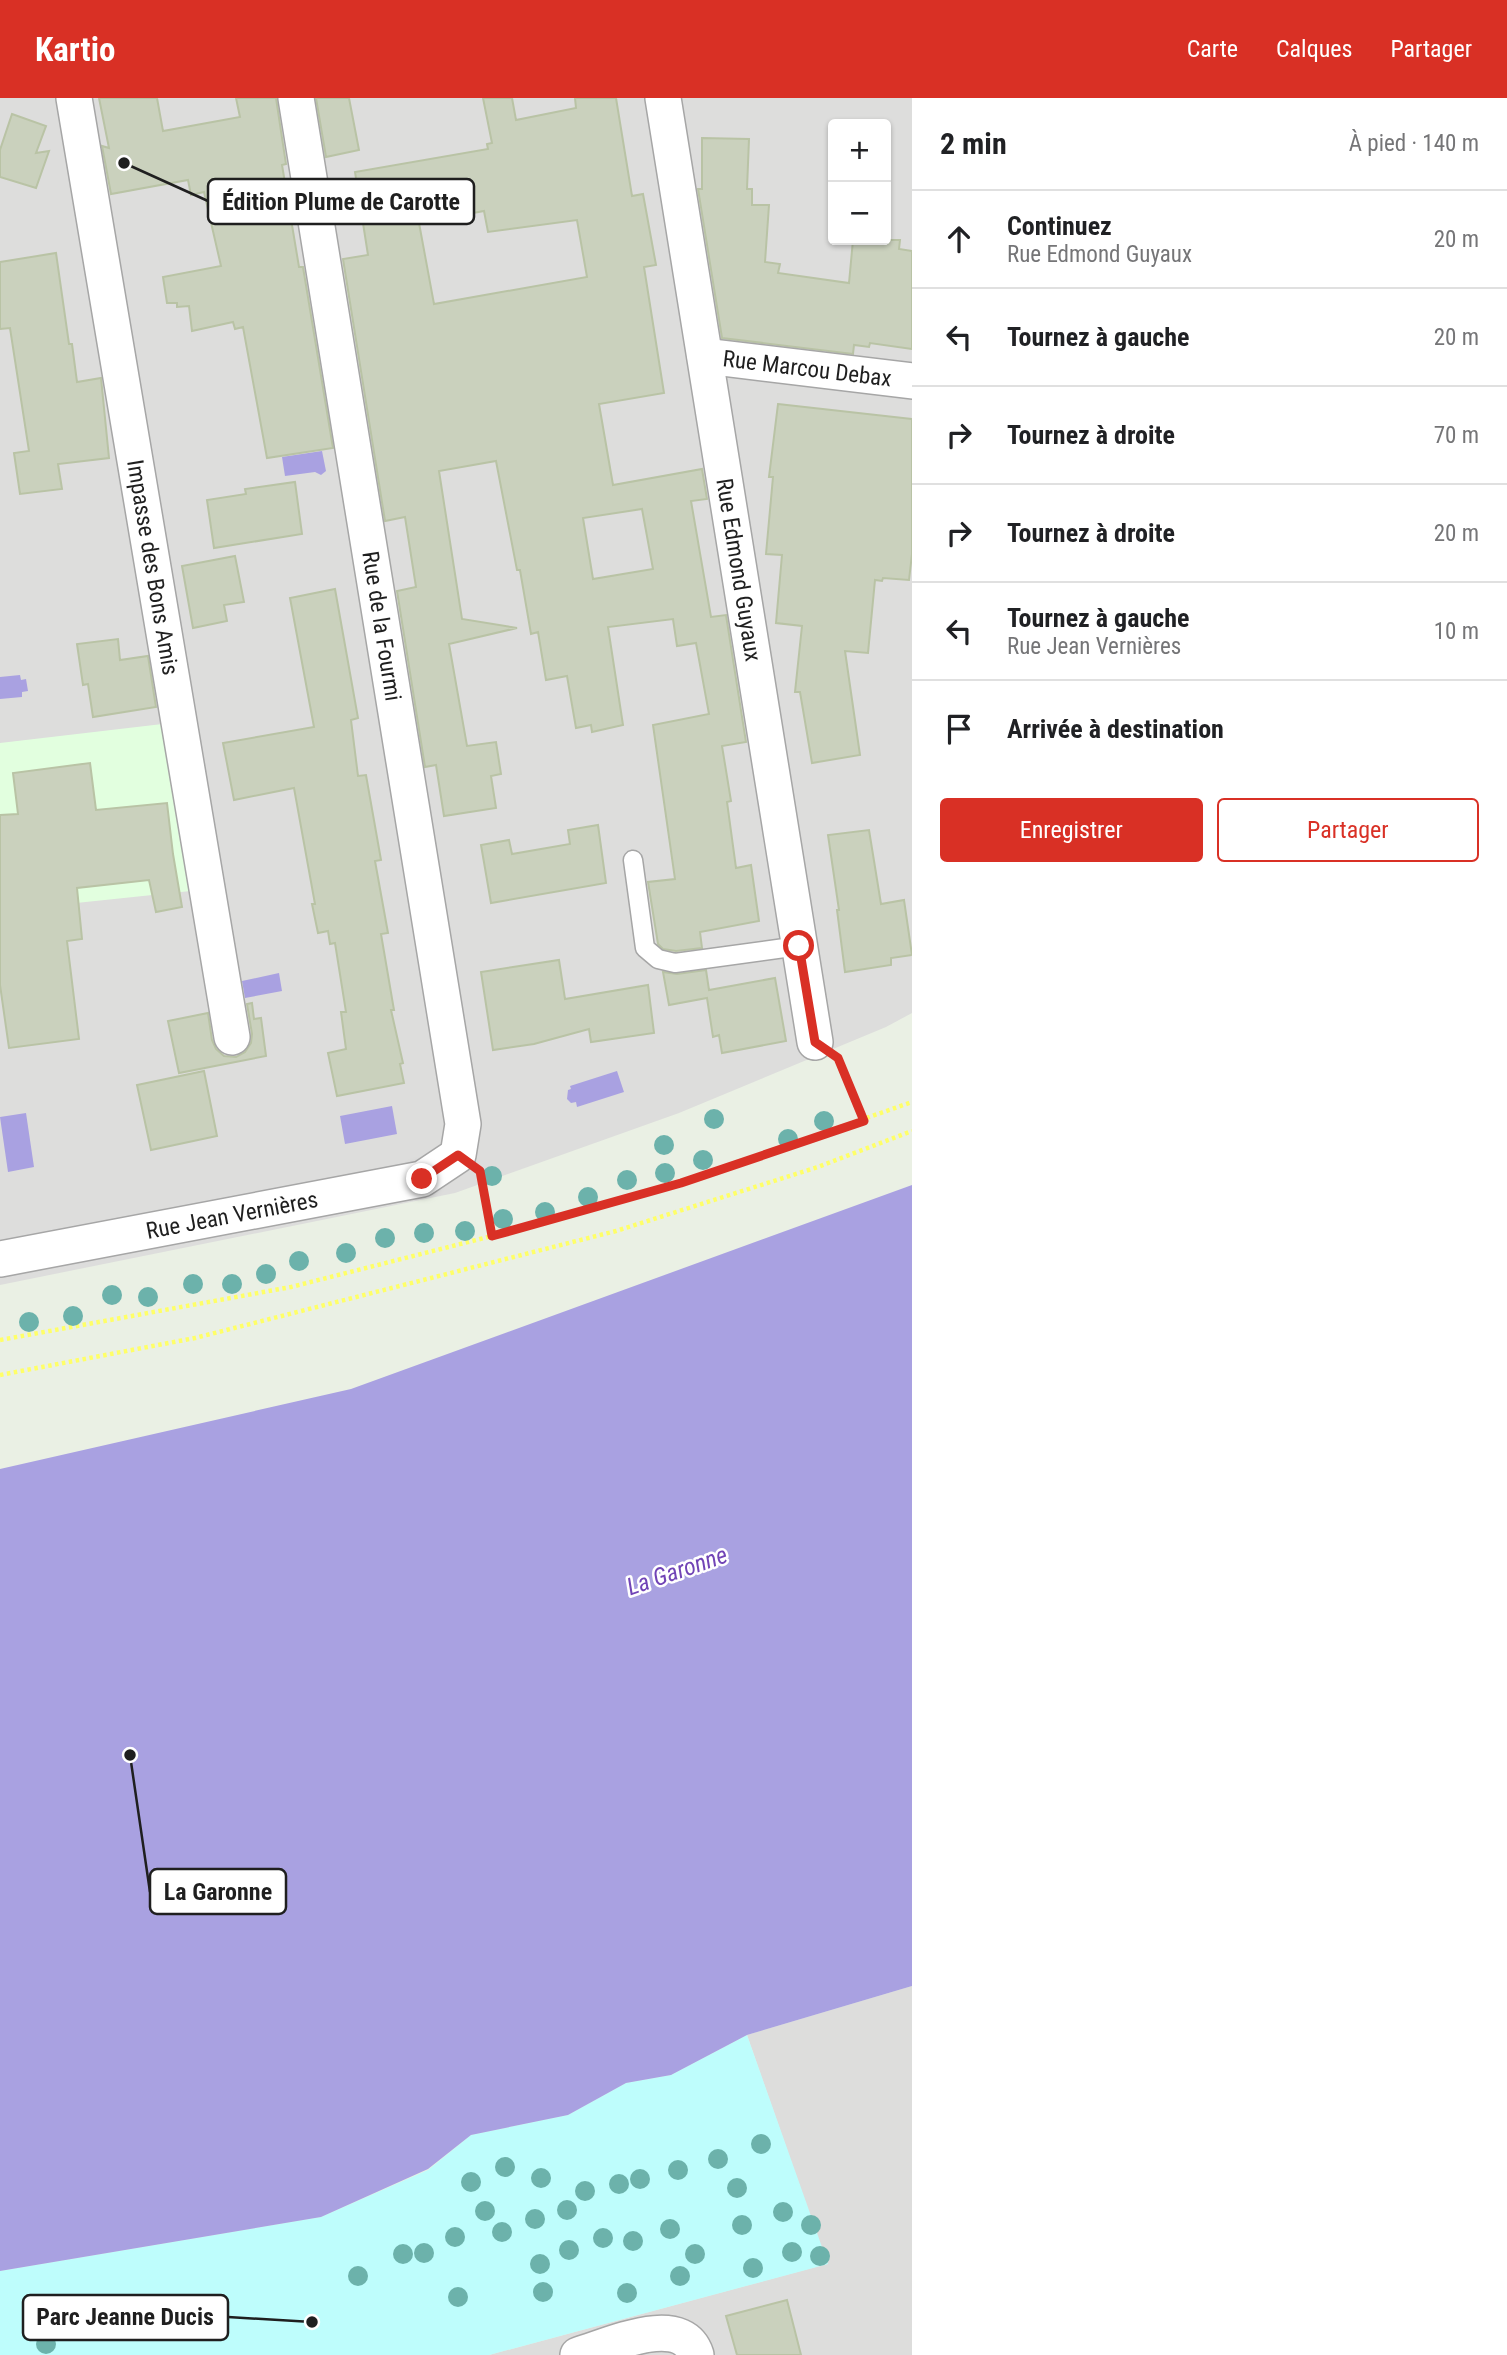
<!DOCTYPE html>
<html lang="fr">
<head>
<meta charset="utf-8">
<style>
	:root { --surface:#fff; --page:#f6f6f6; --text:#202124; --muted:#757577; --line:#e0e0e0; --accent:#d93025 }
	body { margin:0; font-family:"Roboto Condensed",sans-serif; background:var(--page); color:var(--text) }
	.controls { position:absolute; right:21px; top:21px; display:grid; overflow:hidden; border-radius:7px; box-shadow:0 2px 5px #0004 }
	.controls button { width:63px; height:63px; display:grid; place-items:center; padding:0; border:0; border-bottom:2px solid var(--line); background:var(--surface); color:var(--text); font:35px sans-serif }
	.stop { position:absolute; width:21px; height:21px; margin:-16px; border:5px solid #d93025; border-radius:50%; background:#fff }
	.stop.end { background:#d93025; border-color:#fff; box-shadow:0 2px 7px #0008 }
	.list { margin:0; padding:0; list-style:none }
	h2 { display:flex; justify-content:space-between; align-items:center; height:91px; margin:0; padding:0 28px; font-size:30px }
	h2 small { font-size:23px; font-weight:400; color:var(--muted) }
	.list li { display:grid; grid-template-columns:46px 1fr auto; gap:21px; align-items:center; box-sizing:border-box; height:98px; padding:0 28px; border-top:2px solid var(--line) }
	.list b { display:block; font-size:26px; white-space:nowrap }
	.list p { margin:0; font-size:23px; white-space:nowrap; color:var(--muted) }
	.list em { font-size:23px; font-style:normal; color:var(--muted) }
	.actions { display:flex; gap:14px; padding:21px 28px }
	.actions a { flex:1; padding:16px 0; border:2px solid var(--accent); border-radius:7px; text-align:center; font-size:24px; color:var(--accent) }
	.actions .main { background:var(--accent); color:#fff }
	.icon { flex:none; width:38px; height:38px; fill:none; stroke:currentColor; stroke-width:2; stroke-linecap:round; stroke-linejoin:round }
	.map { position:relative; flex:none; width:912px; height:2257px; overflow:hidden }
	header { display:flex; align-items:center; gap:42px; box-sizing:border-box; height:98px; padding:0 35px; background:var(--accent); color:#fff }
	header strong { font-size:33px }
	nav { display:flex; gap:38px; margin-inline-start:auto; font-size:24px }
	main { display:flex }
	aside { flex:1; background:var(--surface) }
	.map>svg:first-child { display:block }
</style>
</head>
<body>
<header>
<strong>Kartio</strong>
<nav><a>Carte</a><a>Calques</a><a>Partager</a></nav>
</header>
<main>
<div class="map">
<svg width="912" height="2257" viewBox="0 0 912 2257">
	<rect width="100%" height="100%" fill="#eaf0e4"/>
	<path fill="#dddddc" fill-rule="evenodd" d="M 0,0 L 912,0 L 912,915 L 886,929 L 679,1015 L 455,1095 L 0,1187 ZM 833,26 L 886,26 L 886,142 L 833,142 Z
		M 912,1888 L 912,2257 L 489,2257 L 827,2166 L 747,1937 Z"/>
	<path fill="#e2ffdf" d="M 171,625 L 200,792 L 0,813 L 0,645 Z"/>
	<path fill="#befdfc" d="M 747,1937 L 828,2166 L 489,2257 L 0,2257 L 0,2173 L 321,2119 L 428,2072 L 471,2037 L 568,2017 L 626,1985 L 671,1977 Z"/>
	<path fill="#a9a1e1" d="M 322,353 L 326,373 L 321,377 L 315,374 L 285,378 L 282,359 Z
		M 20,577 L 21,582 L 26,581 L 28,593 L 22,594 L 22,599 L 0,601 L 0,579 Z
		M 279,875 L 282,893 L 245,900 L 242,883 Z
		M 617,973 L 624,994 L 577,1009 L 576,1004 L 571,1005 L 567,1001 L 568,992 L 571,991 L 570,988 Z
		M 392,1008 L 397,1036 L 345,1046 L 340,1018 Z
		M 26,1015 L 34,1069 L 8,1074 L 0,1019 Z
		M 912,1087 L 912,1888 L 747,1937 L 671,1977 L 626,1985 L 568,2017 L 471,2037 L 428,2071 L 321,2119 L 0,2173 L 0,1371 L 351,1291 Z"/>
	<path fill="#cad1bd" stroke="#b9c3a5" stroke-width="2" fill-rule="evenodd" d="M 99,0 L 157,0 L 163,33 L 240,19 L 236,0 L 276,0 L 286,66 L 282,67 L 299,169 L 303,169 L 333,350 L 267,360 L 243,229 L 235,231 L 233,224 L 192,233 L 189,208 L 177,209 L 177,205 L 167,205 L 163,179 L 221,168 L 204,94 L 191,97 L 188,82 L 111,96 L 102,48 L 109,50 Z
		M 316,0 L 349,0 L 359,52 L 326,59 Z
		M 483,0 L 512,0 L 516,22 L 576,10 L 575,0 L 616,0 L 632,98 L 643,96 L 656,167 L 644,169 L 664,295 L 599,306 L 613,387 L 702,371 L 707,401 L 691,403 L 711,519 L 726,517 L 746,644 L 722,648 L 731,703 L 727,704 L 736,770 L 751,767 L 759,823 L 700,834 L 702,850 L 676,853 L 663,851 L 658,846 L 648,784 L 675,781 L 653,627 L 709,616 L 696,545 L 677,548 L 673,521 L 608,529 L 623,627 L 592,634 L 591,627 L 576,630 L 567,578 L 546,582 L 538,534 L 531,536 L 520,472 L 517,472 L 496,363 L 439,373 L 462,521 L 517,530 L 449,546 L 467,648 L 496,644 L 501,676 L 491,678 L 496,710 L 444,718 L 436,667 L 425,669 L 397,493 L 416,489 L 405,419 L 385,423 L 343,161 L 368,157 L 355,74 L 488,51 L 487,46 L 492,45 ZM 484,113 L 488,134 L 577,122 L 587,179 L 434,206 L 419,125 ZM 642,411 L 653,471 L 593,481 L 583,420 Z
		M 12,16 L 46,28 L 36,55 L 49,53 L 36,90 L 0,79 L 0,52 Z
		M 702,40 L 749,41 L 747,91 L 752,91 L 752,107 L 769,107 L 765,164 L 780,166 L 778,175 L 849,185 L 853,142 L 900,142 L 899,151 L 912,153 L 912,251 L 870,245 L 869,249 L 854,247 L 853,256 L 722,240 L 698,91 L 702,91 Z
		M 56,155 L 69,246 L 72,246 L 77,284 L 101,280 L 109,360 L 58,366 L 62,391 L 20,396 L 14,355 L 29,353 L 10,230 L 0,231 L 0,164 Z
		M 778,306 L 912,321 L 912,456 L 909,482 L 883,480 L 882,483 L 875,482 L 868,555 L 845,553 L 860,657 L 812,665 L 800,594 L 795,594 L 802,528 L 776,525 L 782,457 L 766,456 L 773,379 L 769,379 Z
		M 295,384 L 302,436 L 214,450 L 207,402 L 246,396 L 245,391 Z
		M 235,458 L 244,504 L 224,507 L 227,523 L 193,530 L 182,468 Z
		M 335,491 L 358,620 L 351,622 L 358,678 L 366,677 L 381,762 L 375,763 L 388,835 L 381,836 L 394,912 L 391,912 L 403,965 L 400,966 L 404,985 L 337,998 L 328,955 L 346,951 L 341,914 L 346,914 L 335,845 L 330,846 L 328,833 L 318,835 L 312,806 L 315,806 L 294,690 L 234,702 L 223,645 L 314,629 L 290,500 Z
		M 118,541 L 120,562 L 148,558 L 156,609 L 93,619 L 88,586 L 83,587 L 77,546 Z
		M 90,665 L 96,712 L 167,705 L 173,756 L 182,809 L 156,814 L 149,782 L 77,790 L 82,841 L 67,843 L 79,941 L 9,950 L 0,887 L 0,717 L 18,716 L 13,675 Z
		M 598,727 L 606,785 L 491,805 L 481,747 L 509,742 L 512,756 L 570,746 L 568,732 Z
		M 869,732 L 881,806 L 904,802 L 912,857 L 891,860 L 891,867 L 845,874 L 837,812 L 839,812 L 828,737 Z
		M 559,862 L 565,901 L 648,887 L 654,935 L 591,944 L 589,931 L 534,946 L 493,952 L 481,874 Z
		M 706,872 L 709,892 L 775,880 L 786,943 L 722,955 L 719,937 L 713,939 L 707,900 L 669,907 L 663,874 L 677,876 Z
		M 252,905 L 254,921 L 261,920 L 266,958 L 179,975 L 168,923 L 208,915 L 212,942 L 216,951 L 224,958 L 236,959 L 245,954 L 251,945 L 252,936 L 247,906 Z
		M 204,973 L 217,1038 L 151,1052 L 137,987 Z
		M 787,2202 L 801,2257 L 737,2257 L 726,2218 Z"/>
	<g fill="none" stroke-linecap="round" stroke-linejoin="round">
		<g stroke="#a6a6a6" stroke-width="21">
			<path id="service" d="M 633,762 L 645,850 L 658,861 L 675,865 L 799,848"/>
		</g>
		<g stroke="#a6a6a6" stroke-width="38">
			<g id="minor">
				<path id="s1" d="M 74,0 L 232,939"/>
				<path id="s2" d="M 663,0 L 815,944"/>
				<path id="s3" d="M 705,258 L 912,283"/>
				<path id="s4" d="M 0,1161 L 422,1081 L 458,1057 L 463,1026 L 296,0"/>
				<path d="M 578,2257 C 609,2248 682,2213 696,2257"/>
			</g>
		</g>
		<path stroke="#ffff67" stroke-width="4.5" stroke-dasharray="3.5 3.5" stroke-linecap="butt" d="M 841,967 L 864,1023
			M 482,1081 L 492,1138
			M 0,1242 L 291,1189 L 492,1138 L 681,1085 L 912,1004
			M 0,1277 L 195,1240 L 616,1133 L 818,1069 L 912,1033"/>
		<use href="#service" stroke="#fff" stroke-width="18"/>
		<use href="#minor" stroke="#fff" stroke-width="35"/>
	</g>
	<g fill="#6cb2ab">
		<circle cx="714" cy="1021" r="10"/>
		<circle cx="824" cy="1023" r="10"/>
		<circle cx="788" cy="1041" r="10"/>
		<circle cx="664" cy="1047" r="10"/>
		<circle cx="703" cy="1062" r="10"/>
		<circle cx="665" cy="1075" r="10"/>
		<circle cx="492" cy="1078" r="10"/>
		<circle cx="627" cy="1082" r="10"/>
		<circle cx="588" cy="1099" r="10"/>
		<circle cx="545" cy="1114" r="10"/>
		<circle cx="503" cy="1121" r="10"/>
		<circle cx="465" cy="1133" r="10"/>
		<circle cx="424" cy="1135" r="10"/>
		<circle cx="385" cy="1140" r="10"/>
		<circle cx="346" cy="1155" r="10"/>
		<circle cx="299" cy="1163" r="10"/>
		<circle cx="266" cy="1176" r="10"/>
		<circle cx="193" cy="1186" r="10"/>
		<circle cx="232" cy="1186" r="10"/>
		<circle cx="112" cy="1197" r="10"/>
		<circle cx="148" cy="1199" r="10"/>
		<circle cx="73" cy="1218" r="10"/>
		<circle cx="29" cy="1224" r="10"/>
		<circle cx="761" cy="2046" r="10"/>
		<circle cx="718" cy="2061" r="10"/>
		<circle cx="505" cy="2069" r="10"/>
		<circle cx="678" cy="2072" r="10"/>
		<circle cx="541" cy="2080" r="10"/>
		<circle cx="640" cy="2081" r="10"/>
		<circle cx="471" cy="2084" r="10"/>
		<circle cx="619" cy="2086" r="10"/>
		<circle cx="737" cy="2090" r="10"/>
		<circle cx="585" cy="2093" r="10"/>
		<circle cx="567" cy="2112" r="10"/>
		<circle cx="485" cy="2113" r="10"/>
		<circle cx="783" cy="2114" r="10"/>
		<circle cx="535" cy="2121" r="10"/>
		<circle cx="742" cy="2127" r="10"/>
		<circle cx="811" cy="2127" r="10"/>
		<circle cx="670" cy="2131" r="10"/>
		<circle cx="502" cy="2134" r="10"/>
		<circle cx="455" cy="2139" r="10"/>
		<circle cx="603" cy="2140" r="10"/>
		<circle cx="633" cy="2143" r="10"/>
		<circle cx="569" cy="2152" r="10"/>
		<circle cx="792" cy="2154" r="10"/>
		<circle cx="424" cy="2155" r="10"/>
		<circle cx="403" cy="2156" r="10"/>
		<circle cx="695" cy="2156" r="10"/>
		<circle cx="820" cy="2158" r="10"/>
		<circle cx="540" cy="2166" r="10"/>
		<circle cx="753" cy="2170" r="10"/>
		<circle cx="358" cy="2178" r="10"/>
		<circle cx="680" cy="2178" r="10"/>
		<circle cx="543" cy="2194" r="10"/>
		<circle cx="627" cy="2195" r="10"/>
		<circle cx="458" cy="2199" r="10"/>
		<circle cx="46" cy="2246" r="10"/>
	</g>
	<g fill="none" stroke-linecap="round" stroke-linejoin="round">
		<path stroke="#d93025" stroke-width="9" d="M 422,1081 L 458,1057 L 480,1073 L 492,1138 L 681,1085 L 864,1023 L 838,960 L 815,944 L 799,848"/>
	</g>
	<g text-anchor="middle" stroke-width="5" stroke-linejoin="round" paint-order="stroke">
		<g font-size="23" fill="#1f1f1f" stroke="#fff">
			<text dy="8" stroke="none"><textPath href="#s3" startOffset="103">Rue Marcou Debax</textPath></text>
			<text dy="8" stroke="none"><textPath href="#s1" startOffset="476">Impasse des Bons Amis</textPath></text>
			<text dy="8" stroke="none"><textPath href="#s2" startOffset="478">Rue Edmond Guyaux</textPath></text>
			<text transform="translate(382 528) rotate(81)" y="8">Rue de la Fourmi</text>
			<text dy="8" stroke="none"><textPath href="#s4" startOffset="236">Rue Jean Vernières</textPath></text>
		</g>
		<g font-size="24" font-style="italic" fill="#7144b6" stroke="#fff">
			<text transform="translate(677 1473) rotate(-19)" y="8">La Garonne</text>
		</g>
	</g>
	<path fill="none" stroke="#1f1f1f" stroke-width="2.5" d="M124 65L208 103M130 1657L150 1794M312 2224L228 2219"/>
	<g fill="#1f1f1f" stroke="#fff" stroke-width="2.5">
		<circle cx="124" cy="65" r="7"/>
		<circle cx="130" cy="1657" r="7"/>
		<circle cx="312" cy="2224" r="7"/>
	</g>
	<g fill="#fff" stroke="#1f1f1f" stroke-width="2.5">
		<rect x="208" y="81" width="266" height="45" rx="7"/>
		<rect x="150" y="1771" width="136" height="45" rx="7"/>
		<rect x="23" y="2197" width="205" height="45" rx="7"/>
	</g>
	<g font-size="24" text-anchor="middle" font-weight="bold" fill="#1f1f1f">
		<text x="341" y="112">Édition Plume de Carotte</text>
		<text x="218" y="1802">La Garonne</text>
		<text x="125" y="2227">Parc Jeanne Ducis</text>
	</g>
</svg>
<div class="controls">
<button>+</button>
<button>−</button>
</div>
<div class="stop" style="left:799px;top:848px"></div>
<div class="stop end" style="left:422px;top:1081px"></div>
</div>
<aside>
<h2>2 min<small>À pied · 140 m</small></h2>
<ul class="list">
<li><svg class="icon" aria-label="ahead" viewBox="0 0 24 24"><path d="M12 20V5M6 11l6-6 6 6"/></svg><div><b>Continuez</b><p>Rue Edmond Guyaux</p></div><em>20 m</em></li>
<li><svg class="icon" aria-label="left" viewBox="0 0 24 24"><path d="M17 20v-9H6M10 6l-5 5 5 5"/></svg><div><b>Tournez à gauche</b></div><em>20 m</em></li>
<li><svg class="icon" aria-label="right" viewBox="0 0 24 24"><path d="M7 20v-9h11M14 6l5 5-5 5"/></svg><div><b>Tournez à droite</b></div><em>70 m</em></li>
<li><svg class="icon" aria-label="right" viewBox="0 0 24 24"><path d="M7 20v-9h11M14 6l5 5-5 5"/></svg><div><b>Tournez à droite</b></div><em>20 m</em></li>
<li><svg class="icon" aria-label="left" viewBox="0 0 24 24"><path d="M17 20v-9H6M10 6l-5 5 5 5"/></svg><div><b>Tournez à gauche</b><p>Rue Jean Vernières</p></div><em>10 m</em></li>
<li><svg class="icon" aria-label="arrive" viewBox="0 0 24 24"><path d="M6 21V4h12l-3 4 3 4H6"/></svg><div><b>Arrivée à destination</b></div></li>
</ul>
<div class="actions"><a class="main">Enregistrer</a><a>Partager</a></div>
</aside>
</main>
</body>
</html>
